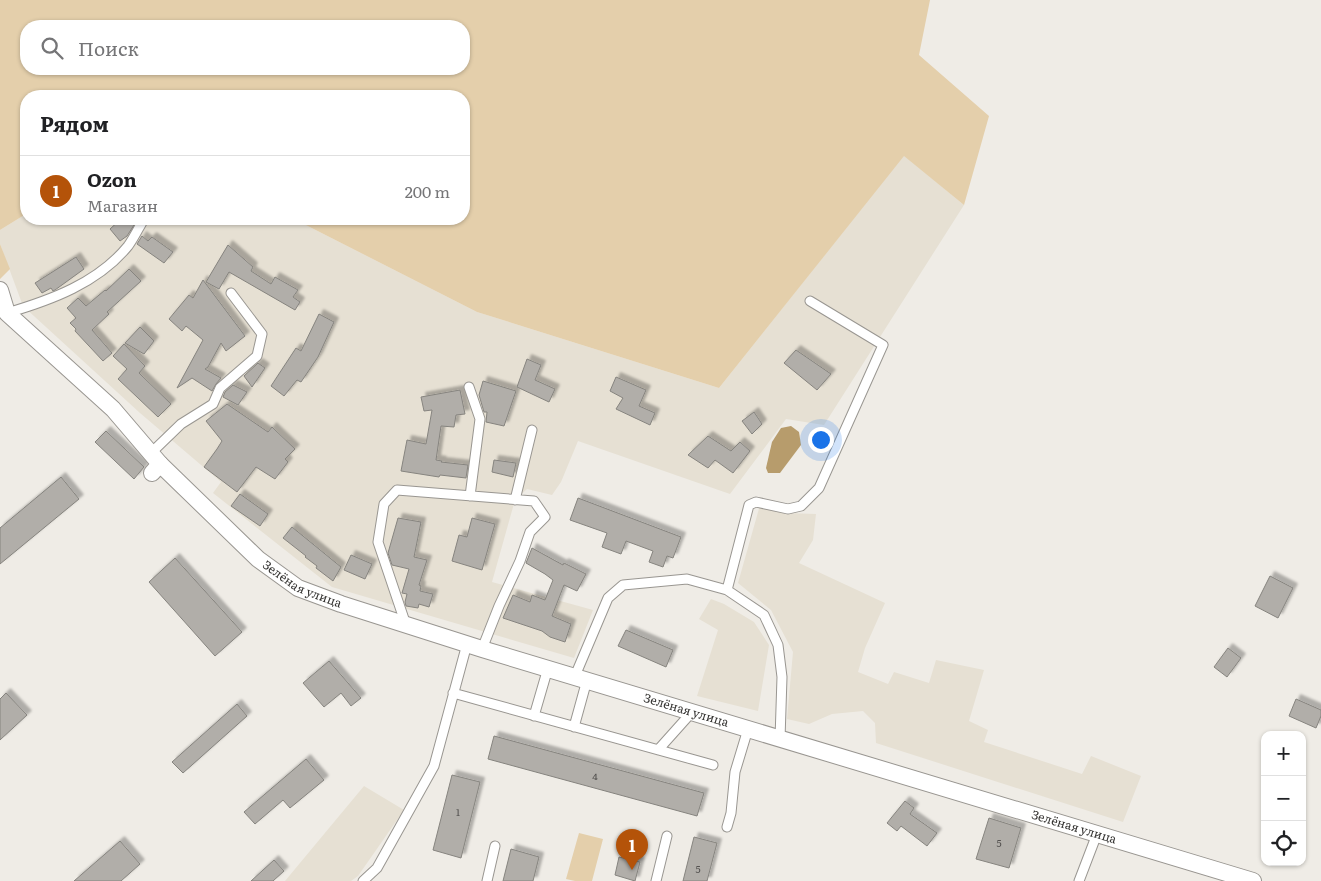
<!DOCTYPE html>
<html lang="ru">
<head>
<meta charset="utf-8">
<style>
	:root { --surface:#fff; --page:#f2f2f2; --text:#202124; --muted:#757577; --line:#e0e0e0; --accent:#b45309 }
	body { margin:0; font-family:Literata,serif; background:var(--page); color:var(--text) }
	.controls { position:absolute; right:15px; bottom:15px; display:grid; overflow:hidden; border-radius:10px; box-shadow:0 1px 4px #0004 }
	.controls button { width:45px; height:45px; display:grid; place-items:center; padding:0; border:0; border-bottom:1px solid var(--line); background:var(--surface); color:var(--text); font:25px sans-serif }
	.you { position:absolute; left:820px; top:439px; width:18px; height:18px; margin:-12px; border:4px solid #fff; border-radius:50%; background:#1a73e8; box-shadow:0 0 0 8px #1a73e833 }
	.badge { display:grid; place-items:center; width:32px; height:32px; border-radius:50%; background:var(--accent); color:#fff; font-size:16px; font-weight:700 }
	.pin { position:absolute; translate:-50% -41px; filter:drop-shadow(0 1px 2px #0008) }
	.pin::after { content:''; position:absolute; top:26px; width:18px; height:15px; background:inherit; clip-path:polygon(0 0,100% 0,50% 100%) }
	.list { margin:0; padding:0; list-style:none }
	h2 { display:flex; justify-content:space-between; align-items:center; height:65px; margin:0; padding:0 20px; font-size:21px }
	h2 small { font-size:16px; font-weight:400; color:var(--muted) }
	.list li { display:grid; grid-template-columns:32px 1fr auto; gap:15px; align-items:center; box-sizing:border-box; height:70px; padding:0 20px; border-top:1px solid var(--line) }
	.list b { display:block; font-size:19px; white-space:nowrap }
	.list p { margin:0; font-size:16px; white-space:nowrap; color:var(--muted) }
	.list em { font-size:16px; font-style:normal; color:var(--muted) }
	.icon { flex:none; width:28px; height:28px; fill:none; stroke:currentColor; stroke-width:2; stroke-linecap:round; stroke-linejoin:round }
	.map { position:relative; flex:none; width:1321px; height:881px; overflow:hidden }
	.search { position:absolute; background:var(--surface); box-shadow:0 1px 4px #0004; left:20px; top:20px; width:450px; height:55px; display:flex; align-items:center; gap:12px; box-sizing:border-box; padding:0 18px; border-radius:20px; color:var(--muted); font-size:19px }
	.panel { position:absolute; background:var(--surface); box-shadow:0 1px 4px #0004; left:20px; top:90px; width:450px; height:135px; border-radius:20px }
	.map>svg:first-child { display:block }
</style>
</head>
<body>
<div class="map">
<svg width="1321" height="881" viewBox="0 0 1321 881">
	<defs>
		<filter id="shadow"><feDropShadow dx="4.5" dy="-4.5" stdDeviation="1" flood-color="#0004"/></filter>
	</defs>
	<rect width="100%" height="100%" fill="#efece6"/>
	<path fill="#e6e0d3" d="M 904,155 L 964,205 L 824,425 L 786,419 L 730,494 L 578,441 L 561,482 L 552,495 L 527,489 L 515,500 L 492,582 L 593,610 L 574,658 L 332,587 L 213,493 L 221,482 L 140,413 L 23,306 L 0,244 L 0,230 L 26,214 L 26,219 L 294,219 L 477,312 L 719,388 Z
		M 760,505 L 786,513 L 816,514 L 813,540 L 799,563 L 885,603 L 865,648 L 858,672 L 888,684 L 894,672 L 929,683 L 936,660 L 984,670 L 969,721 L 988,730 L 984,742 L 1082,774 L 1091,756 L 1141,776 L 1123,822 L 876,743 L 875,723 L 863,711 L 832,714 L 809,724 L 787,719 L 793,652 L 771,610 L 738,583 Z
		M 711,599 L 724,604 L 754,622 L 769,645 L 758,711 L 697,696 L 718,630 L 699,619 Z
		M 364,786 L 404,810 L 358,876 L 351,881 L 285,881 Z"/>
	<path fill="#e4cfab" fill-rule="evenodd" d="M 0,0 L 930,0 L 919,55 L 989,116 L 964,205 L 904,156 L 719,388 L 477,312 L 294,219 L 464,219 L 464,96 L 26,96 L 26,214 L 0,230 ZM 26,26 L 464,26 L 464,69 L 26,69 Z
		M 0,244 L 10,269 L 0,279 Z
		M 579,833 L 603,839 L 592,881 L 575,881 L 566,879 Z"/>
	<path fill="#b79c6c" d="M 791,426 L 799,432 L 801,445 L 780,473 L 768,473 L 766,468 L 772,442 L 781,428 Z"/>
	<path fill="#b1aea9" stroke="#86847f" filter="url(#shadow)" d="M 121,219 L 128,219 L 134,225 L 127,236 L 120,241 L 110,229 Z
		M 142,236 L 148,241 L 152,237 L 173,252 L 164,263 L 137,244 Z
		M 228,245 L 253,267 L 251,271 L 271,284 L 275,277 L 298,290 L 293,297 L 300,302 L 295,310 L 229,272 L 219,289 L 206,282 Z
		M 76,257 L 84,269 L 55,290 L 53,291 L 51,288 L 42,293 L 35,283 Z
		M 129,269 L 141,281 L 107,312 L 109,314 L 92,330 L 112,353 L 103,361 L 75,331 L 76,329 L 70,323 L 76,318 L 67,308 L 78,298 L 86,306 L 105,290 L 106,291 Z
		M 203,280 L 245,336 L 226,351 L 221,343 L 208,367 L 205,369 L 221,378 L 216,384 L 212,391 L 192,378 L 177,388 L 203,340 L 186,326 L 182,331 L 169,319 L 189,295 L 193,298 Z
		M 319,314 L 334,322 L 318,357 L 301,382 L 297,380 L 284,396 L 271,386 L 296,348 L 301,351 Z
		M 140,327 L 154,341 L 144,354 L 125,343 Z
		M 124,344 L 145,366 L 139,373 L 171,404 L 158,417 L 118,379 L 127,369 L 113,356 Z
		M 796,350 L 831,374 L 817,390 L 784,363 Z
		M 527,359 L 541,365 L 535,380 L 555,389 L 549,402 L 517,387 Z
		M 258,363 L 265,368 L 252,387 L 244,376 Z
		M 616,377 L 646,390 L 639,406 L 655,413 L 650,425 L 616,409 L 623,398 L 610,391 Z
		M 483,381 L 516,391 L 504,426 L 486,422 L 487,412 L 484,412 L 479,395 Z
		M 233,385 L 247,392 L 238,405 L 223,397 L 225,392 Z
		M 460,390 L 465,414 L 456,415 L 454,427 L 441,426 L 436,460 L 442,461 L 441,462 L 468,465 L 466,478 L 440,475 L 439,477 L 401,471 L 407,440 L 426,444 L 432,410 L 424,411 L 421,397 Z
		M 227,404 L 268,432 L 272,427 L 295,449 L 285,459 L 288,462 L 275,479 L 256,467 L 237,492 L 204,467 L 217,449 L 222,441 L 206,421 Z
		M 754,412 L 762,424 L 752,434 L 742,421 Z
		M 106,431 L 144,467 L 134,479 L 95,442 Z
		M 708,436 L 731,451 L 740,442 L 750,451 L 733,473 L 715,460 L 708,468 L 688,455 Z
		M 494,460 L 516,463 L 513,477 L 492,472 Z
		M 61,477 L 79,499 L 0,564 L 0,528 Z
		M 240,494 L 268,514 L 260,526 L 231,506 Z
		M 578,498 L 681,537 L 673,558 L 667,556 L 663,567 L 649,562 L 653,551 L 626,541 L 621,554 L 602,547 L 607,533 L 570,520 Z
		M 398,518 L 421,522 L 414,557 L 427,560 L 419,585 L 421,586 L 420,591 L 433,594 L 429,607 L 419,604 L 418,608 L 406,606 L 405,602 L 407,594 L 402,593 L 409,569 L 392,565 L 388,553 Z
		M 472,518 L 495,524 L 482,570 L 452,561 L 459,535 L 467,537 Z
		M 292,527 L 341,567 L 333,581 L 316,568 L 317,566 L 305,557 L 306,556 L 283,538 Z
		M 532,548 L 563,565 L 564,563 L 586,574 L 577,591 L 564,585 L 552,616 L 571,624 L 565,642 L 550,637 L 542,631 L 503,618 L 513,595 L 530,602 L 532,595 L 545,600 L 553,580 L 545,574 L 526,563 Z
		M 351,555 L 372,564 L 365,579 L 344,570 Z
		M 175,558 L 242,632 L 215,656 L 149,582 Z
		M 1270,576 L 1293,588 L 1278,618 L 1255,606 Z
		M 626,630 L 673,650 L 666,667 L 618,646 Z
		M 1228,648 L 1241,658 L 1227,677 L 1214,667 Z
		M 329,661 L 361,698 L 351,706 L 341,693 L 324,707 L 303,683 Z
		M 6,693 L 27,715 L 0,740 L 0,699 Z
		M 1296,699 L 1321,710 L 1321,716 L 1316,728 L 1289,716 Z
		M 237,704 L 247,716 L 183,773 L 172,762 Z
		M 494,736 L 704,793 L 697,816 L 488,759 Z
		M 306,759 L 324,780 L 290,808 L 283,800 L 255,824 L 244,812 Z
		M 452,775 L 480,782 L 461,858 L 433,850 Z
		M 905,801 L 914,808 L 910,814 L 937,833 L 927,846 L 901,826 L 897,831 L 887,823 Z
		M 989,818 L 1021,828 L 1009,868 L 976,859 Z
		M 694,837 L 717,843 L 707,881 L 683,881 Z
		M 120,841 L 140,864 L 121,881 L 74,881 Z
		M 511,849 L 539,857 L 533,881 L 503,881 Z
		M 619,857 L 640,862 L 635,881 L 615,875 Z
		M 274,860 L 284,871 L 273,881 L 251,881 Z"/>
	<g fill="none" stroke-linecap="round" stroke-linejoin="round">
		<g stroke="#999691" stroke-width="11">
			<path id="service" d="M 7,313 C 51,300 98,283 128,246 C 134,238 139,227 144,219
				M 469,387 L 480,419 L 470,496
				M 151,453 L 181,424 L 213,404 L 220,388 L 257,356 L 262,334 L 231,293
				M 515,500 L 532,430
				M 727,590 L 749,505 L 756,502 L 788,509 L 801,506 L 819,488 L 883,345 L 810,301
				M 406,625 L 378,542 L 384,504 L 397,490 L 534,501 L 545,517 L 530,532 L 520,561 L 499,606 L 482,649
				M 575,676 L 608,598 L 623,585 L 687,579 L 727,590 L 764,615 L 778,645 L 782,677 L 780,739
				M 453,693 L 713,765
				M 534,716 L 548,668
				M 574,727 L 587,680
				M 658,750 L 692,712
				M 727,827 L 731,813 L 735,772 L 748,729
				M 363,881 L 377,868 L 434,766 L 467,644
				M 487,881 L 495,846
				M 656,881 L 667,836
				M 1079,881 L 1097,834"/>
		</g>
		<g stroke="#999691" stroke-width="18">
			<g id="minor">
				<path d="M 0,290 L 7,313 L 113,409 L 160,464"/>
				<path id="s1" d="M 152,473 L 160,464 L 258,559 L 298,588 L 341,604 L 482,649 L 1253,881"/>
			</g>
		</g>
		<use href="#service" stroke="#fff" stroke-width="9"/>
		<use href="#minor" stroke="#fff" stroke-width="16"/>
	</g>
	<g text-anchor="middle" stroke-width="4" stroke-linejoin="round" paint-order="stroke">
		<g font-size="10" fill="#545250">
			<text x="595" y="780">4</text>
			<text x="458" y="816">1</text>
			<text x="999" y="847">5</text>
			<text x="698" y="873">5</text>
		</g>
		<g font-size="12" fill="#353432" stroke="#fff">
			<text dy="4" stroke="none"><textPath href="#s1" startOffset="200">Зелёная улица</textPath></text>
			<text dy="4" stroke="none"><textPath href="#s1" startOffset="605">Зелёная улица</textPath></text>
			<text dy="4" stroke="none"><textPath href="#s1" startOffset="1010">Зелёная улица</textPath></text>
		</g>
	</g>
</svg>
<div class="controls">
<button>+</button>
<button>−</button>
<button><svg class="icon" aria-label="locate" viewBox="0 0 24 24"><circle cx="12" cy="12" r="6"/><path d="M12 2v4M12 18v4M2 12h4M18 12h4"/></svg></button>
</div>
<div class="you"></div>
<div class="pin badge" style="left:632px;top:870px">1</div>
<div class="search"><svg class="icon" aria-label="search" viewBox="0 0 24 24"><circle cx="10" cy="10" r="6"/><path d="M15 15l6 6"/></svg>Поиск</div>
<section class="panel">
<h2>Рядом<small></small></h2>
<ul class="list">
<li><span class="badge">1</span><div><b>Ozon</b><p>Магазин</p></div><em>200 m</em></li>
</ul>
</section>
</div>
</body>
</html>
